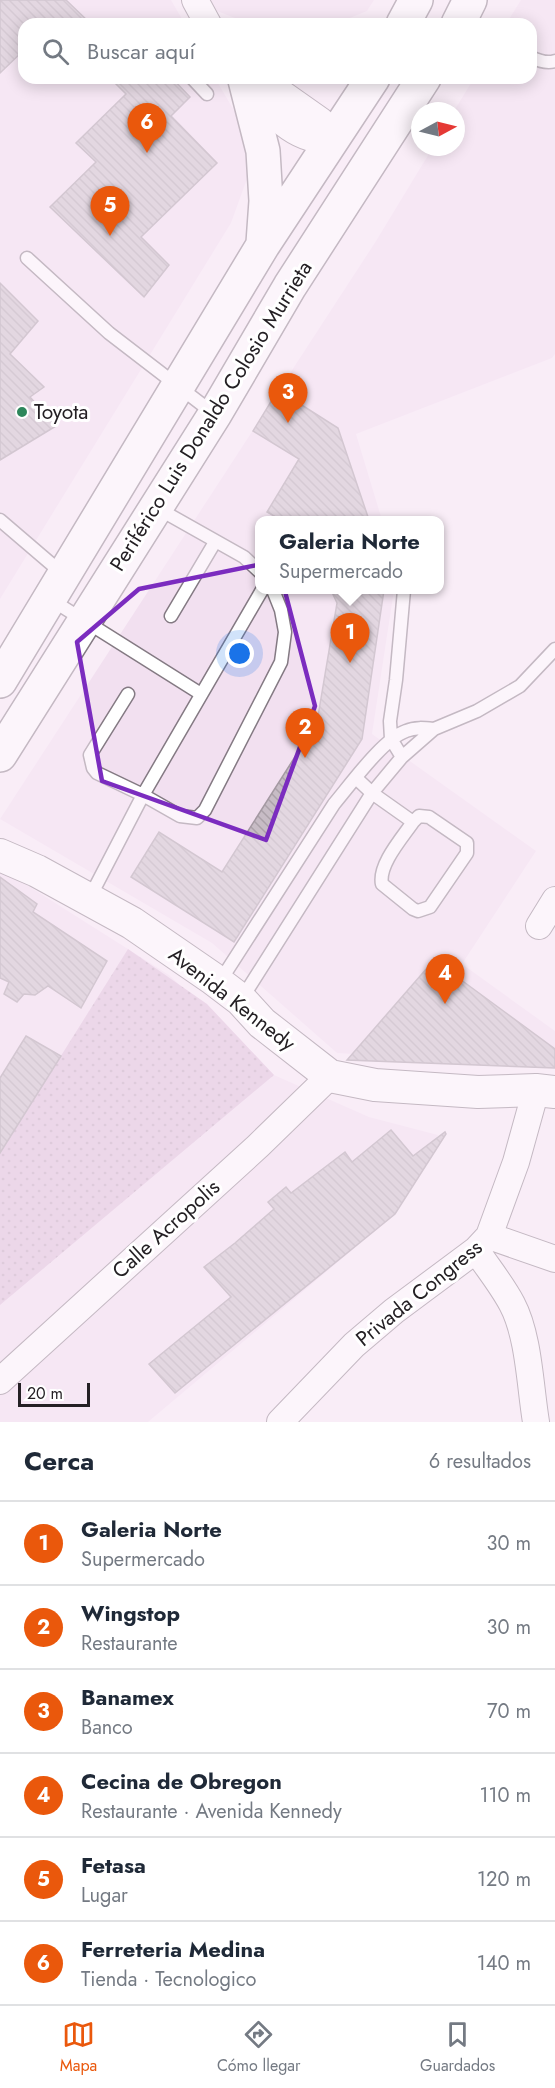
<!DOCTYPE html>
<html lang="es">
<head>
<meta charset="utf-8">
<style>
	:root { --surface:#fff; --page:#f2f2f3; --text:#1f2937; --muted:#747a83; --line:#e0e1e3; --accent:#ea580c }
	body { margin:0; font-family:Jost,sans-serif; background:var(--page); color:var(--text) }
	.compass { position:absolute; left:411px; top:102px; width:54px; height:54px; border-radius:50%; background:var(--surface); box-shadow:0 3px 15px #0003; rotate:83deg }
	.scale { position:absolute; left:18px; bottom:15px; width:72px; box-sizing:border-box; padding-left:6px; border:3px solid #242024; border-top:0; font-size:16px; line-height:21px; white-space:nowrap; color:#242024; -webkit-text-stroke:4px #fff; paint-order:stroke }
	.you { position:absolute; left:240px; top:654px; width:21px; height:21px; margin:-15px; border:4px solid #fff; border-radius:50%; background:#1a73e8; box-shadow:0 0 0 9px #1a73e833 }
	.badge { display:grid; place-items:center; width:39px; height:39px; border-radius:50%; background:var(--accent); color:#fff; font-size:20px; font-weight:700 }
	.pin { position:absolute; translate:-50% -50px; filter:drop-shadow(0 2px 3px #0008) }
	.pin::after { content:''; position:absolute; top:32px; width:21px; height:18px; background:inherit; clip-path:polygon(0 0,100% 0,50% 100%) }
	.popup { position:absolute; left:255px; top:516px; width:189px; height:78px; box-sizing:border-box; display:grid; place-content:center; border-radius:12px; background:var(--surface); filter:drop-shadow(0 2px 4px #0005); font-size:20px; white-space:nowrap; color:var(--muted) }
	.popup b { font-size:22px; color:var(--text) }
	.popup::after { content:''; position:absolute; left:50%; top:100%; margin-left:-12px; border:12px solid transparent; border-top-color:var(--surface) }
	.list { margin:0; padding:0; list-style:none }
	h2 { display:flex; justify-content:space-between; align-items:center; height:78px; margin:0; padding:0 24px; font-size:26px }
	h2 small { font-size:20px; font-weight:400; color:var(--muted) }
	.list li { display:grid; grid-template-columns:39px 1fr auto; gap:18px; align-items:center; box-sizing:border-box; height:84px; padding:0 24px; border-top:2px solid var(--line) }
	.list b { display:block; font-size:22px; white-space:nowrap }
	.list p { margin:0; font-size:20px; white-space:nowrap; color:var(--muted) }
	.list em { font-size:20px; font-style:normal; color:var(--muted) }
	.icon { flex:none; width:33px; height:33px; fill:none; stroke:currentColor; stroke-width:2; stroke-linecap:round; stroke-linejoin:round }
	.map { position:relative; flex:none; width:555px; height:1422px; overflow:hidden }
	.search { position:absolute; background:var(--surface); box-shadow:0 3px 15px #0003; left:18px; right:18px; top:18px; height:66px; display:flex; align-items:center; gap:15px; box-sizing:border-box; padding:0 21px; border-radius:18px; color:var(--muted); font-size:22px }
	.sheet { height:582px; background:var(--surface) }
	nav { display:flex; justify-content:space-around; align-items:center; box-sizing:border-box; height:84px; border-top:2px solid var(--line); background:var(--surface); font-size:16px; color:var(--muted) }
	nav a { display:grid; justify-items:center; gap:3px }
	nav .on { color:var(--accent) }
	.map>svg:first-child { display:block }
</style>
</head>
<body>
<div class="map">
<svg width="555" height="1422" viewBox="0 0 555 1422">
	<defs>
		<pattern id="grass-dots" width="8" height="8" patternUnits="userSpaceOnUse" patternTransform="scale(1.5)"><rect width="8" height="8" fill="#dcbdd8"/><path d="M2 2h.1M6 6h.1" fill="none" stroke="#bda2b9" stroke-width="1.8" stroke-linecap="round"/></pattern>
		<pattern id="building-back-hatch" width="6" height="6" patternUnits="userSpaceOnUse" patternTransform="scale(1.5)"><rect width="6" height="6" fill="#c7bcc5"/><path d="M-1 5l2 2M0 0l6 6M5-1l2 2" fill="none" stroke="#aba1a9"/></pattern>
	</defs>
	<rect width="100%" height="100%" fill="#f9edf7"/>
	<path fill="#f2e0f0" d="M 0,0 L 171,0 L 185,24 L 24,24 L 24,78 L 215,78 L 242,124 L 252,165 L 231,223 L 0,599 Z
		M 207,0 L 374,0 L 367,11 L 335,24 L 250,24 L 212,9 Z
		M 521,0 L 555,0 L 555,354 L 552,358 L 356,434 L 382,520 L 260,520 L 260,590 L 394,590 L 372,734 L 536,851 L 462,964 L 555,1031 L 555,1067 L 337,1053 L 212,943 L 0,819 L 376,241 L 433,147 L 456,147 L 456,111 L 454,111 L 474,78 L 531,78 L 531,24 L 506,24 Z
		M 0,868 L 169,975 L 274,1075 L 369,1117 L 438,1135 L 395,1214 L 148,1422 L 0,1422 Z"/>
	<path fill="url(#grass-dots)" d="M 128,949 L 207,1004 L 274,1075 L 0,1305 L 0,1153 Z"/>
	<path fill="url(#building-back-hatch)" stroke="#a499a2" stroke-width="1.5" d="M 0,0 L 66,0 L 91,24 L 24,24 L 24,50 L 0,73 Z
		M 110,78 L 172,78 L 190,97 L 171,116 L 217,163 L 141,237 L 169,265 L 144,297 L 50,207 L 96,162 L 76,143 L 126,94 Z
		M 0,283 L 38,321 L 10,354 L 44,387 L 30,397 L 56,426 L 0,460 Z
		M 278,390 L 338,428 L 369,520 L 281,520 L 267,512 L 299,459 L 253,431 Z
		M 331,590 L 384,590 L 362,739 L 234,942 L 131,877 L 159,832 L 222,872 L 317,722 L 337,603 Z
		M 0,877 L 37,904 L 33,912 L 107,961 L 81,1008 L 48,986 L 35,995 L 24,994 L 17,1002 L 4,994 L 9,982 L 0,978 Z
		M 434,960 L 555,1049 L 555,1068 L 347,1060 Z
		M 26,1036 L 61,1056 L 0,1153 L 0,1078 Z
		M 391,1130 L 413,1156 L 445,1132 L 446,1134 L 395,1214 L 175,1393 L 149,1364 L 231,1297 L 204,1267 L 235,1243 L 274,1209 L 268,1202 L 286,1187 L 291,1193 L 345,1152 L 352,1162 Z"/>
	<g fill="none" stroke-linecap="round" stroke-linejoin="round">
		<g stroke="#847a83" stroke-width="15">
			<path id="service" d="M 531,57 C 539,61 547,64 555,61
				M 192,78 L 207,94
				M 27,258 L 109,333 L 213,413
				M 157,508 L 244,557 L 260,572
				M 0,520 L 63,574
				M 50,599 L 201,694
				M 171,616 L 215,542
				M 128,694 L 90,755 L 93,768 L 97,773 L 143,795 L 180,816 L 197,818 L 205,810 L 281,662 L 285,632 L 281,610 L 273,590
				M 402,757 L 391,739 L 390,721 L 396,680 L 404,590
				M 356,778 L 372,793 L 413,822 C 402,838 378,865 382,884 L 413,909 L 418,911 L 430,907 L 467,853 L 467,843 L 429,817 L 419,816 L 413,822
				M 89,899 L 143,795 L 262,590
				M 219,983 L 334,804 C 351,784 383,739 406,731 C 415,727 424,728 434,729
				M 241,1000 L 372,793 L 402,757 L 434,729 L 477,711 L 520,686 L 555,649"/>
		</g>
		<g stroke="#847a83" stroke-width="28">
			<path id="minor" d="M 195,0 L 208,24
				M 248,84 C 268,111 294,142 330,140 L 321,121 L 260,78
				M 539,926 L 555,900
				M 489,1236 L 555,1259
				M 476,1250 C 488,1268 502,1285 512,1304 C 529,1336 530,1386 536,1422
				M 0,1381 L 258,1146 L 330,1076
				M 280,1422 L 354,1345 L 394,1311 L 476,1250 L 489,1236 L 516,1162 L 536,1090"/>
		</g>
		<g stroke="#847a83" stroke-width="34">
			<path id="tertiary" d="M 0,855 L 37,871 L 132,923 L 212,978 L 241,1000 L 262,1023 L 330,1076 L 375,1085 L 478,1092 L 536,1090 L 555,1092"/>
		</g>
		<g stroke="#847a83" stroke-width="36">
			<path id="primary" d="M 403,24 L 416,0
				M 458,24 L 470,0
				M 245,80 L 263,151 L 266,201 L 263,243
				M 0,681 L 263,245 L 373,78
				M 0,755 L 215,414 L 290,286 L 424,78"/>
		</g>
		<use href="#service" stroke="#fff" stroke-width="12"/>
		<use href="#minor" stroke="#fff" stroke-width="26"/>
		<use href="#tertiary" stroke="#fff" stroke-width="32"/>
		<use href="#primary" stroke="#fff" stroke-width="33"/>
	</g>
	<path d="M0 0H555V1422H0ZM 277,561 L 315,706 L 266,840 L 102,781 L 77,642 L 139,589 Z" fill="#f9edf7" fill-opacity=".55" fill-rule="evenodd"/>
	<path fill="none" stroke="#7b2cbf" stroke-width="4.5" stroke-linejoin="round" d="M 277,561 L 315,706 L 266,840 L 102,781 L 77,642 L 139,589 Z"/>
	<circle fill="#2d865b" stroke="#fff" stroke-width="2" cx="22" cy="412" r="6"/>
	<g text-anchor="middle" stroke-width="6" stroke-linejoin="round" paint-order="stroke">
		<g font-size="21" fill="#242024" stroke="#fff" text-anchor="start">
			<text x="34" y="419">Toyota</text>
		</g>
		<g font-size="21" fill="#242024" stroke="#fff">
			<text transform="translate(211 416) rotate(-58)" y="7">Periférico Luis Donaldo Colosio Murrieta</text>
			<text transform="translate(232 999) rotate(38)" y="7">Avenida Kennedy</text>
			<text transform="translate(166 1229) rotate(-42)" y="7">Calle Acropolis</text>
			<text transform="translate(419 1293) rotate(-39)" y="7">Privada Congress</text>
		</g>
	</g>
</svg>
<svg class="compass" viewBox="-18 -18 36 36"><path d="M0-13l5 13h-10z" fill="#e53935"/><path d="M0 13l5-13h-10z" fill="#747a83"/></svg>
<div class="scale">20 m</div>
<div class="you"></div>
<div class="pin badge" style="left:350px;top:663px">1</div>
<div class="popup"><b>Galeria Norte</b>Supermercado</div>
<div class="pin badge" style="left:305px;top:758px">2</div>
<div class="pin badge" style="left:288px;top:423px">3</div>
<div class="pin badge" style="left:445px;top:1004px">4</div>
<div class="pin badge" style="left:110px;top:236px">5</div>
<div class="pin badge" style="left:147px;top:153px">6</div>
<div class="search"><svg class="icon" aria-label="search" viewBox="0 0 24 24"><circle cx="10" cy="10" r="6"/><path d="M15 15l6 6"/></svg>Buscar aquí</div>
</div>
<section class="sheet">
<h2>Cerca<small>6 resultados</small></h2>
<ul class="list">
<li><span class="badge">1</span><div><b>Galeria Norte</b><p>Supermercado</p></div><em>30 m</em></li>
<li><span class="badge">2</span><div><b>Wingstop</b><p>Restaurante</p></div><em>30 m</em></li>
<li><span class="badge">3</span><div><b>Banamex</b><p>Banco</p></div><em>70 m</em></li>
<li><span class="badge">4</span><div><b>Cecina de Obregon</b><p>Restaurante · Avenida Kennedy</p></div><em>110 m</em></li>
<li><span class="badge">5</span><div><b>Fetasa</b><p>Lugar</p></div><em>120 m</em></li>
<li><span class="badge">6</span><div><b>Ferreteria Medina</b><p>Tienda · Tecnologico</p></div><em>140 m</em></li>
</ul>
</section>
<nav>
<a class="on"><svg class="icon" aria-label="map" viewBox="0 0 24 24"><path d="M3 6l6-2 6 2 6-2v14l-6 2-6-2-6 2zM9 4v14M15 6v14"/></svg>Mapa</a>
<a><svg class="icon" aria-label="directions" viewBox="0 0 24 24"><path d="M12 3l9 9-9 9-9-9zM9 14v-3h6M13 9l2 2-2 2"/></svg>Cómo llegar</a>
<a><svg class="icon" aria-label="saved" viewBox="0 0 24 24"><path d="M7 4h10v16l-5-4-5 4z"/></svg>Guardados</a>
</nav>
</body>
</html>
